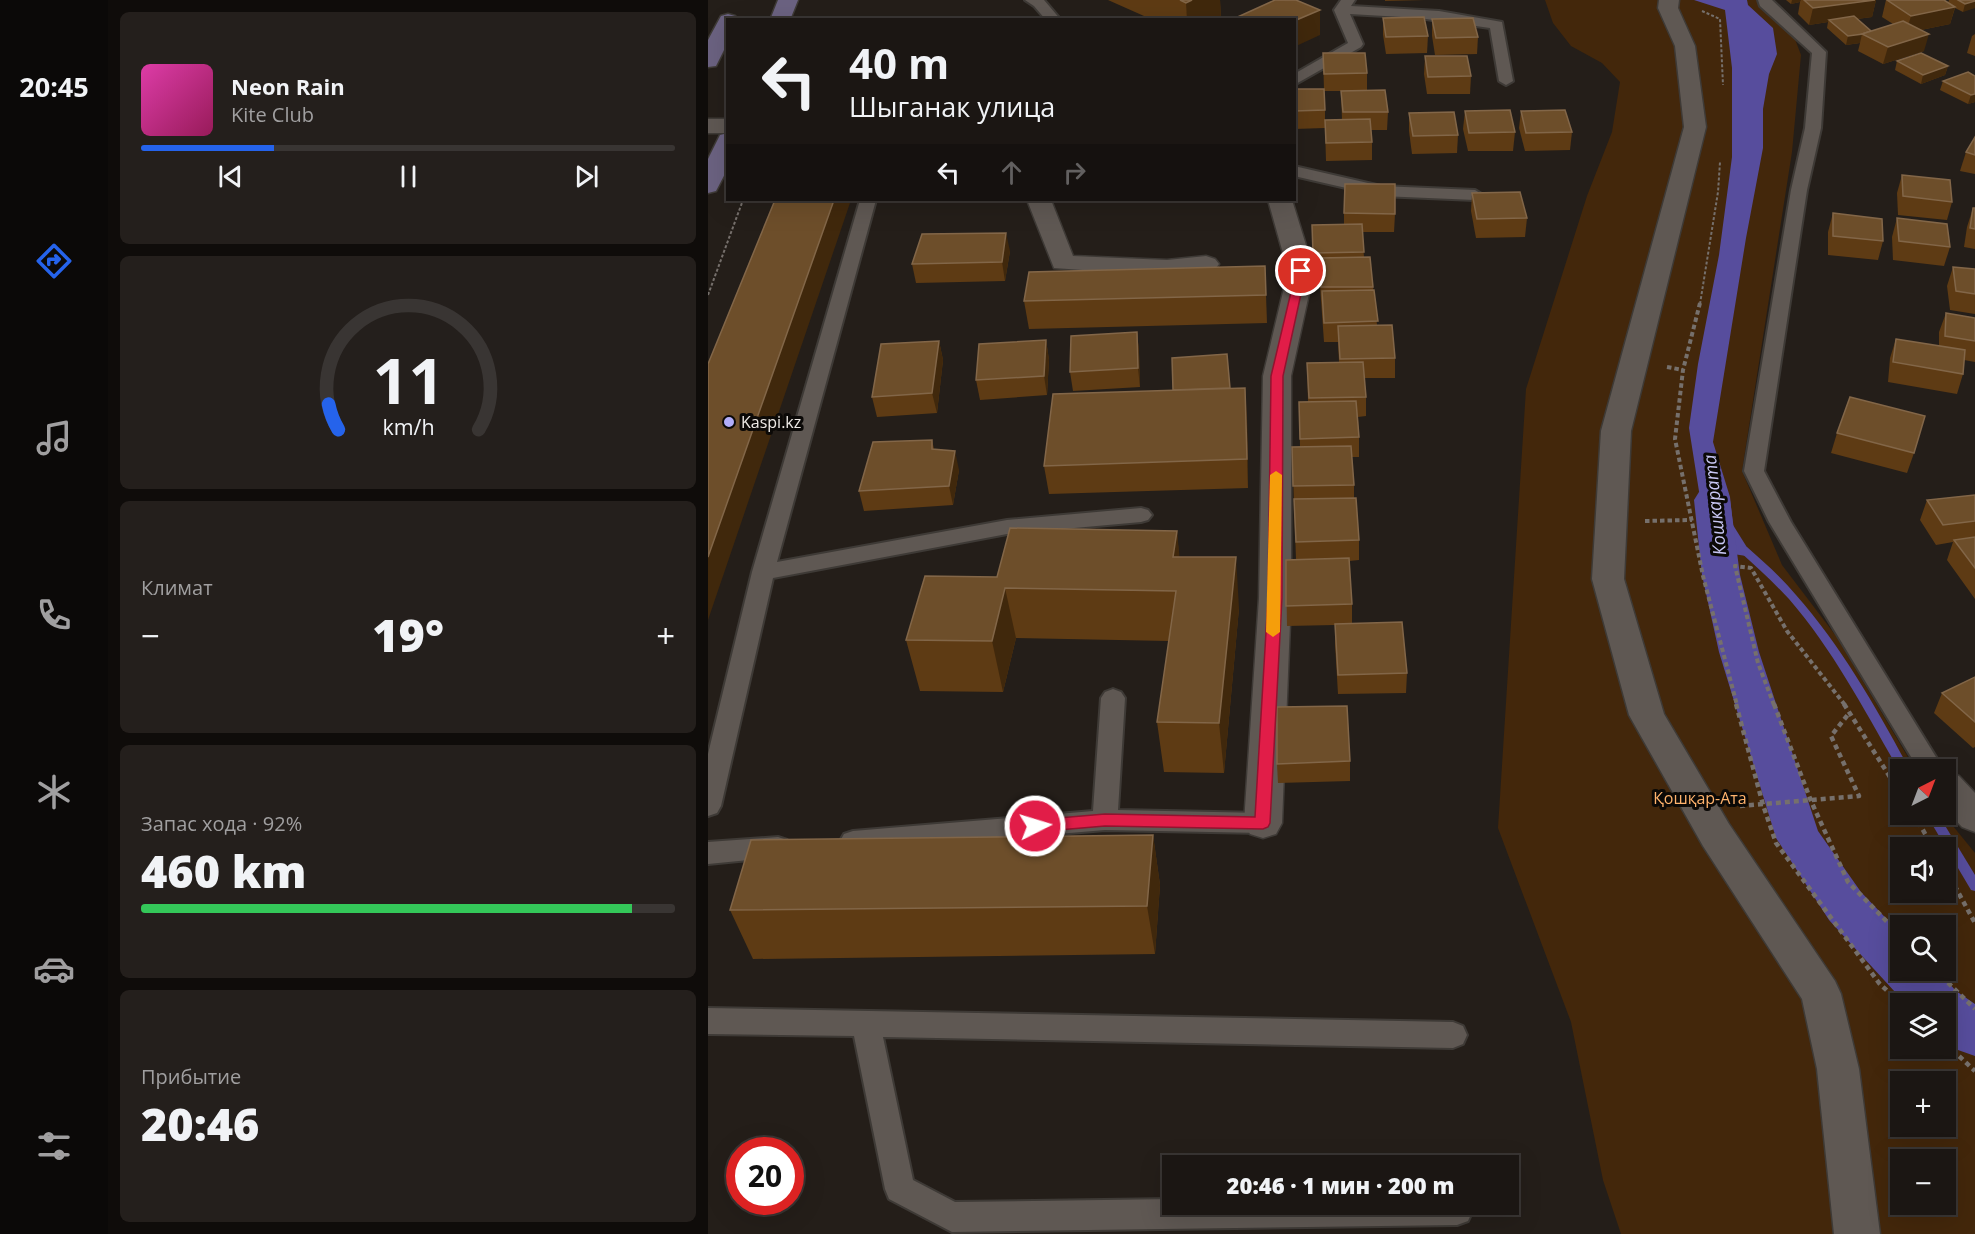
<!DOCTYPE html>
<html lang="ru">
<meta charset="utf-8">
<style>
body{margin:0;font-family:"Open Sans",sans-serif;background:#241f1c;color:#f1f3f6;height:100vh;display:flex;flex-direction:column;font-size:22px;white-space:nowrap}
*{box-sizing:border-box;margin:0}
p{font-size:20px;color:#a09fa0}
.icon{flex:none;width:33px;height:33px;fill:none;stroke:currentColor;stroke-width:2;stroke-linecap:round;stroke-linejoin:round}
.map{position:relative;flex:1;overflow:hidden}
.details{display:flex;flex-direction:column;gap:12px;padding:12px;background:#0f0c0a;width:600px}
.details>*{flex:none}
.banner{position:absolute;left:18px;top:18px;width:570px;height:183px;border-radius:0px;box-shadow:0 6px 24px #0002,0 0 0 2px #393533;background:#1b1613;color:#f1f3f6;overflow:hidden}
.needle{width:39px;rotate:42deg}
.tools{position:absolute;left:1182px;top:759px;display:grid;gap:12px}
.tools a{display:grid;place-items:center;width:66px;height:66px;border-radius:0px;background:#1b1613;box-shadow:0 6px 24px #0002,0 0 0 2px #393533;font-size:30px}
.speed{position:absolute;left:18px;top:1137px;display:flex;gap:12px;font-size:30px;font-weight:700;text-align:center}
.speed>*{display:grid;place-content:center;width:78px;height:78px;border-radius:50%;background:#1b1613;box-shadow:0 6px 24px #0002,0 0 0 2px #393533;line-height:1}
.speed .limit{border:9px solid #d22;background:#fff;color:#111}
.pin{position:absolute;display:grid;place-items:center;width:51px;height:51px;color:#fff;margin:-26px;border:3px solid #fff;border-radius:50%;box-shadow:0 2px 6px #0007}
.me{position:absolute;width:66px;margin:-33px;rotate:85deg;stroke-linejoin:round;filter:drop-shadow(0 0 4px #0008)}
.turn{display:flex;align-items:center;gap:21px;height:126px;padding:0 24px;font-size:27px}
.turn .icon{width:78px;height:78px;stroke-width:2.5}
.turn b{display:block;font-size:42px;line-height:51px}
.lanes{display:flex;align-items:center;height:57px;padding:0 24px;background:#0003;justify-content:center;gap:30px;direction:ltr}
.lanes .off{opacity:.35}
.big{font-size:45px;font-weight:800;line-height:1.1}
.details .widget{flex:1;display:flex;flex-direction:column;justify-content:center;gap:9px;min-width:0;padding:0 21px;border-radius:9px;background:#241f1c}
.details .dial{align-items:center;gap:0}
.dial svg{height:156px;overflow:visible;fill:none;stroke:#393533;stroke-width:7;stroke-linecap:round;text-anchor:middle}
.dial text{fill:#f1f3f6;stroke:none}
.song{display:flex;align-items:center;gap:18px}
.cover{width:72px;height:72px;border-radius:9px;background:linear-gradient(135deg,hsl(320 70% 55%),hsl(330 70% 35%))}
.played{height:6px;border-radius:3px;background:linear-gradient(90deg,#2563eb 25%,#393533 25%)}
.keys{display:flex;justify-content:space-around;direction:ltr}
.heat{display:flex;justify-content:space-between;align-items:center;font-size:33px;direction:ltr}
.charge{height:9px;border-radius:4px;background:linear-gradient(90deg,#34c759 92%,#393533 0)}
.trip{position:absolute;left:454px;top:1155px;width:357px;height:60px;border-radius:0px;background:#1b1613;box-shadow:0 6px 24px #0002,0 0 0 2px #393533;font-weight:800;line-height:60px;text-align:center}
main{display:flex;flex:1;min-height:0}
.dock{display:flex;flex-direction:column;width:108px;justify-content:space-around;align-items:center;background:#0b0908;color:#a09fa0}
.dock .icon{width:42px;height:42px}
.dock .active{color:#2563eb}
.dock b{font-size:27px;color:#f1f3f6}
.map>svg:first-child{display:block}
</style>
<main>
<nav class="dock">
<b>20:45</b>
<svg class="icon active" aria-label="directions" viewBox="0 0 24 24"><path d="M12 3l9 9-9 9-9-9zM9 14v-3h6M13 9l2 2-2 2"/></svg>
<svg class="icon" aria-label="music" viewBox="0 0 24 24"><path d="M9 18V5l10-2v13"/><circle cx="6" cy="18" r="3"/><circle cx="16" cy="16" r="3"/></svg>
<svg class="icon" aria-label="phone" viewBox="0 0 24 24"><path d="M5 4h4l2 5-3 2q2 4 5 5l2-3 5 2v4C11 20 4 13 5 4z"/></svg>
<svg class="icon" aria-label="climate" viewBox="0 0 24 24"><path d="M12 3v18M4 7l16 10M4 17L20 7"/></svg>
<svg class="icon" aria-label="car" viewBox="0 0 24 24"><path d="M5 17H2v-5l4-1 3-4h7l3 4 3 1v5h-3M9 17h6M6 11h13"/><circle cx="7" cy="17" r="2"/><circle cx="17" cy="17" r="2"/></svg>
<svg class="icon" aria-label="filters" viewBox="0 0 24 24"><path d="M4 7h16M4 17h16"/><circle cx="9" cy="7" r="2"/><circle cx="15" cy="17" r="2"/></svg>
</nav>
<section class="details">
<div class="widget">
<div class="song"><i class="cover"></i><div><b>Neon Rain</b><p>Kite Club</p></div></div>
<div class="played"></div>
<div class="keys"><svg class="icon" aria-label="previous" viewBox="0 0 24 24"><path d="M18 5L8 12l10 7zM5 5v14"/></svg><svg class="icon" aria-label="pause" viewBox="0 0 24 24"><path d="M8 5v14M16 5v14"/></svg><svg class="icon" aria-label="next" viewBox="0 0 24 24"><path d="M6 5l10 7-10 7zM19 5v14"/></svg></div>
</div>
<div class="widget dial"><svg viewBox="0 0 100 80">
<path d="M14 69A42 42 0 1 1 86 69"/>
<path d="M14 69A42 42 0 0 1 9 56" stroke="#2563eb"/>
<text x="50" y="56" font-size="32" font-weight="700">11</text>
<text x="50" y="72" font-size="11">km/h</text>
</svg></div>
<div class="widget"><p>Климат</p>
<div class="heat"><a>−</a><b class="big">19°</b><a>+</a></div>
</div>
<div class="widget"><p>Запас хода · 92%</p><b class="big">460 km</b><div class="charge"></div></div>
<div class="widget"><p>Прибытие</p><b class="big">20:46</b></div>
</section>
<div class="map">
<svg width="1267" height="1234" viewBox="0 0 1267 1234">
<rect width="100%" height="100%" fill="#241e19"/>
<path fill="#43270b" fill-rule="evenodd" d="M837,0h220l27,31 9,24 -9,97 -50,319 40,94 54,71 79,133 -15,1v44l44,1 31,38v381h-354l-18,-54 -32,-158 -73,-194 28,-439 61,-193 25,-64 8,-50 -18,-19 -31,-17 -18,-23zM1192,848h46v44h-46zM1192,926h46v44h-46zM1192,1004h46v44h-46zM1192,1082h46v44h-46zM1192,1160h46v44h-46z"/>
<polygon fill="#574d9d" points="986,0 1039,0 1040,5 1065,28 1069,54 1061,74 1055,109 1055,148 1038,238 1005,442 1022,497 1025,525 1045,557 1005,551 993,504 981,428 990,364 1011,255 1024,157 1024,68 1017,10"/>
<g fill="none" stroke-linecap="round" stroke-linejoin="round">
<g fill="#574d9d" fill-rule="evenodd">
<path d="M1035,546l4,1c17,15 34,30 49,48 46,52 81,114 114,175h-10v2c-34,-59 -66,-121 -111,-173 -16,-17 -32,-32 -50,-48l-1,-2 1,-2z"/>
<polygon points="1218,814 1230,814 1267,875 1267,891 1263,890"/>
</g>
<polygon fill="#574d9d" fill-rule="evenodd" points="1004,488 1017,492 1022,500 1032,575 1051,652 1110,831 1153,892 1192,933 1192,970 1229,970 1248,991 1267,1004 1267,1056 1250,1050 1238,1039 1238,1004 1198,1004 1121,920 1068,838 1011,652 994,575 986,500 991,492"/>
<defs>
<g id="service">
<polygon points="317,0 336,0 353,20 338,20 326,6"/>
<polygon points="633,0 647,0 643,6 731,11 794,22 805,81 798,85 791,81 782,28 711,18 642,14 655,44 653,47 586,85 586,74 640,43 626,10"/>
<polygon points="1050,0 1064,0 1118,52 1113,128 1099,190 1056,471 1083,522 1236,770 1211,770 1061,522 1036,471 1083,190 1097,128 1104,53 1052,6"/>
<polygon points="586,166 673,186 767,190 775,195 767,200 673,196 586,176"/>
<polygon points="152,200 168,200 69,562 299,520 433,508 440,510 444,515 440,520 433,522 299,534 65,578 13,806 9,813 0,816 0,754 44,572"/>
<polygon points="405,689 413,692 417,698 410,810 555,813 564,816 568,823 564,830 555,833 397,830 145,851 136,848 132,841 136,834 145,831 385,811 393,698 397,692"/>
<polygon points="70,837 79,840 83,847 79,854 70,857 0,864 0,842"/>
<polygon points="0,1008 745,1022 755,1026 759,1035 755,1044 745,1048 175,1037 205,1180 247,1202 465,1199 465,1204 762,1204 765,1210 760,1221 749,1225 244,1232 181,1199 177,1189 146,1036 0,1034"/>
</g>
<polygon id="pedestrian" points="951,0 971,0 970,8 987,46 998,127 923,431 916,579 956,714 1021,824 1127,981 1133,994 1151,1069 1172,1234 1126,1234 1109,1069 1094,999 995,846 921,715 884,579 893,431 976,127 967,46 950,8"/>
<g id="minor">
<rect x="0" y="119" width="20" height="14"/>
<polygon points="319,200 343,200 365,256 459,260 498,256 507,259 511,264 507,269 459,276 346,268"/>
<polygon points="560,200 584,200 606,271 583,376 583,598 574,823 568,834 555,838 542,834 536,823 551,598 555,376 580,271"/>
<polygon points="1238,772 1251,776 1267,793 1267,832 1254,827 1238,810"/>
</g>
<g id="secondary">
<polygon points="70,0 90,0 82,20 62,20"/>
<polygon points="20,14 27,16 30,20 20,20 20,42 8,66 0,67 0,40 13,16"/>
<polygon points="20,133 20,168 8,191 0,193 0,159 12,135"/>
</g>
</defs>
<use href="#service" stroke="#3e3a36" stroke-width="4"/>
<use href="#pedestrian" stroke="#3e3a36" stroke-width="3"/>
<use href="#minor" stroke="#3e3a36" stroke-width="3"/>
<use href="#secondary" stroke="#3e3a36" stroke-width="3"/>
<g stroke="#76706c" stroke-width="2" stroke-dasharray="3 2" stroke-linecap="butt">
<polyline points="994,11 1012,19 1015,85"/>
<polyline points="0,295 35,200"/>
<polyline points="992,304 1010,192 1012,162"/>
</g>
<g stroke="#76706c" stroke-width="4" stroke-dasharray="4.5 3" stroke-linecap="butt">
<polyline points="992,303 975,370 967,439 995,576 1029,705"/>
<polyline points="959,367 975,370"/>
<polyline points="937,521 984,520"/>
<polyline points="1066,705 1050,663 1027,566 1043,568 1079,631 1137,705"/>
</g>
<g stroke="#76706c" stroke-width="4.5" stroke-dasharray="5 4" stroke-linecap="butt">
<polyline points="1028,704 1055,805 1068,843 1171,983 1193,1004"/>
<polyline points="1066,704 1103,801 1140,882 1192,935"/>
<polyline points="1136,704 1192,793"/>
<polyline points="1032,806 1151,796 1123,736 1142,712"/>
<polyline points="1206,814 1225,848"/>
<polyline points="1238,870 1267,923"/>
<polyline points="1227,970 1267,1009"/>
<polyline points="1238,1044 1267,1071"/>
</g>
<use href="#service" fill="#5f5853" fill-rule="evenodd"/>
<use href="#pedestrian" fill="#5f5853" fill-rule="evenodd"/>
<use href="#minor" fill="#5f5853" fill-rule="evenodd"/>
<use href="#secondary" fill="#6b6281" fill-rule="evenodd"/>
</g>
<g fill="#5e3b14">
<polygon points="400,0 512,0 513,20 445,20"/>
<polygon points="677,0 717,0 677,1"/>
<polygon points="1078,0 1168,0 1164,17 1149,19 1163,31 1185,24 1174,17 1178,0 1240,3 1241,0 1267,0 1255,12 1247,8 1242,24 1213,30 1216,51 1175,64 1150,51 1152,43 1138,45 1119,28 1120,22 1101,25 1090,14 1092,2 1083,4"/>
<polygon points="675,18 720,36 719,53 678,54 675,35"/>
<polygon points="724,19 770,37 769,54 727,55 724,36"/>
<polygon points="1267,34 1267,56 1259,53 1264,36"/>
<polygon points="615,53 659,73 659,90 680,112 679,130 663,130 664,142 664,160 618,161 617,128 586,129 586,89 617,110 617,120 634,120 633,91 616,91"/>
<polygon points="717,56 763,76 762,94 719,94 716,74"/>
<polygon points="1189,61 1240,66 1237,75 1213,84 1187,70"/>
<polygon points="1267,76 1267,102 1260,104 1232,90 1235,81"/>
<polygon points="757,111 807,132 805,151 760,151 755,129"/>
<polygon points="813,111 864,132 862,150 817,151 811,128"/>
<polygon points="701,113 750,135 749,153 704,154 701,131"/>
<polygon points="1267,137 1267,174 1252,171 1258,152"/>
<polygon points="1194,175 1244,202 1239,220 1190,215 1189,193"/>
<polygon points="764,193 819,218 817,237 768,238 763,211"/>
<polygon points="1265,208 1267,208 1267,249 1256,247 1259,227"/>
<polygon points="636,213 687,214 686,232 654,232 656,257 665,287 669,325 687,358 687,378 656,378 658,397 658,416 650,417 651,437 651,457 644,457 646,485 646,498 651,540 651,560 641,561 644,604 644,624 699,673 698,693 630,694 627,644 627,625 579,626 578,560 588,559 584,447 592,447 591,402 600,402 599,363 631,362 630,342 616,342 611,272 605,272 604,225 636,224"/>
<polygon points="1125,213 1175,241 1170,260 1120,255 1120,232"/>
<polygon points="1189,218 1242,247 1236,266 1185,260 1184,237"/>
<polygon points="302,251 297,281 208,283 204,264"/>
<polygon points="557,266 559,323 321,329 316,301"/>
<polygon points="1245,267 1267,269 1267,314 1242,310 1239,286"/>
<polygon points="1238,313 1267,318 1267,362 1256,360 1255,374 1249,394 1180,382 1182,358 1188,339 1231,346 1231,332"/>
<polygon points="429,332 431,352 432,387 365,391 362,372"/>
<polygon points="338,340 341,360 339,395 272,400 268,380"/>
<polygon points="231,341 235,360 229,413 169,417 164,397"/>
<polygon points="522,388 539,417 540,488 341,494 336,466"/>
<polygon points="1129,433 1206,453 1199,473 1123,453"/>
<polygon points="224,440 226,449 251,470 245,505 156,511 151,491"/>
<polygon points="1267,495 1267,599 1239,560 1245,542 1228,545 1212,520 1219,500"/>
<polygon points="469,531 471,557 531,608 516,773 456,772 449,722 461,641 308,638 295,692 212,691 198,640 289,577"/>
<polygon points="1267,677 1267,747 1265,748 1226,713 1234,693"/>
<polygon points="642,761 642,781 570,783 569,764"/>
<polygon points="445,835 452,885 447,954 45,959 22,910"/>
</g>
<g fill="#40280c">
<polygon points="484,0 512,0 513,20 479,20 478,3"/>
<polygon points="1084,0 1093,0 1092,2 1083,4"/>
<polygon points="1168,0 1164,17 1124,22 1121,20 1120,22 1101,25 1105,8"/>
<polygon points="1267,1 1267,8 1255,12 1257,4"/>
<polygon points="1247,7 1242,24 1198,33 1203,16"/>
<polygon points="612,10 612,35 586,47 586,21"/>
<polygon points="1154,34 1152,43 1138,45 1140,36"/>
<polygon points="1221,34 1216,51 1175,64 1180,47"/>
<polygon points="1240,66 1237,75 1213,84 1215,75"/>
<polygon points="1267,94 1267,102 1260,104 1263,95"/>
<polygon points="126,200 143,200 0,620 0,557"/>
<polygon points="298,233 302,251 297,281 294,262"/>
<polygon points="429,332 431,352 432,387 430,368"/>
<polygon points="338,340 341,360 339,395 336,376"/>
<polygon points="231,341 235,360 229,413 224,393"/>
<polygon points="537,388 539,417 540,488 539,459"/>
<polygon points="247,451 251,470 245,505 241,486"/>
<polygon points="469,531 474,582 465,557"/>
<polygon points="528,557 531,608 516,773 511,723"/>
<polygon points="297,588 308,638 295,692 284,641"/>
<polygon points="445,835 452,885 447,954 439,906"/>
</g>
<g fill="#6d4e2a" stroke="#826648" stroke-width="1.5">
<polygon points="472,0 484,0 478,3"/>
<polygon points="567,0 588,0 612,10 586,21 586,20 523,20"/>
<polygon points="1096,0 1167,0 1105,8"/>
<polygon points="1179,0 1236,0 1247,7 1203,16"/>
<polygon points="1250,0 1267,0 1267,1 1257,4"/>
<polygon points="1146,16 1163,31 1154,34 1155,34 1140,36 1121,20"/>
<polygon points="716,17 720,36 678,37 675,18"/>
<polygon points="765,18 770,37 728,38 724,19"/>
<polygon points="1195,21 1221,34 1180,47 1154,34"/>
<polygon points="615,53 657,53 659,73 616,74"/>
<polygon points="1213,53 1240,66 1215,75 1189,61"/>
<polygon points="717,56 759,56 763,76 720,77"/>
<polygon points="1260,72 1267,76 1267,94 1263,95 1235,81"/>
<polygon points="586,89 616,89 617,110 586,111"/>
<polygon points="677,90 680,112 635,112 633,91"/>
<polygon points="802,110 807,132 761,133 757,111"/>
<polygon points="857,110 864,132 818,133 813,111"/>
<polygon points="746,112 750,135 705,136 701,113"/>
<polygon points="662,119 664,142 618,143 617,120"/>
<polygon points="1267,137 1267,155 1258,152"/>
<polygon points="1194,175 1242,180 1244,202 1195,196"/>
<polygon points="637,184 687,184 687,214 636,213"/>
<polygon points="812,192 819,218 769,219 764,193"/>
<polygon points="67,200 126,200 0,557 0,364"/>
<polygon points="1265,208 1267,208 1267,229 1262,228"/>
<polygon points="1125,213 1174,219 1175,241 1125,236"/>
<polygon points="1189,218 1239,224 1242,247 1191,241"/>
<polygon points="654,224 656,252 605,253 604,225"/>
<polygon points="298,233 294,262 204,264 214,234"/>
<polygon points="662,257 665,287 613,287 611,258"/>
<polygon points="557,266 558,295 316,301 321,272"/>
<polygon points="1245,267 1267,269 1267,294 1248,291"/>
<polygon points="666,290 670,321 616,323 614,291"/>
<polygon points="1238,313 1267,318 1267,341 1237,336"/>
<polygon points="684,325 687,358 632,359 630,326"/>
<polygon points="429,332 430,368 362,372 363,336"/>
<polygon points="1188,339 1257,350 1255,374 1185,362"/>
<polygon points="338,340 336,376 268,380 271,344"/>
<polygon points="231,341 224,393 164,397 173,344"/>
<polygon points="519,354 522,388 465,390 464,358"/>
<polygon points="655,362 658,397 601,398 599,363"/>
<polygon points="537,388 539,459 336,466 345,394"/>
<polygon points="1142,397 1217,416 1206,453 1129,433"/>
<polygon points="648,401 651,437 592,439 591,402"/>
<polygon points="224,440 224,449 247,451 241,486 151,491 165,442"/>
<polygon points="643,446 646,485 585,486 584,447"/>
<polygon points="1267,495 1267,521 1235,525 1219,500"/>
<polygon points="648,498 651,540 588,542 586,499"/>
<polygon points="302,528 469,531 465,557 528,557 511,723 449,722 468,591 297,588 284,641 198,640 217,576 289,577"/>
<polygon points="1267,537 1267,568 1246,540"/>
<polygon points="641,558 644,604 578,606 578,560"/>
<polygon points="694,622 699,673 630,675 627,624"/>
<polygon points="1267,677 1267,722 1234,693"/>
<polygon points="639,706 642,761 569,764 569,707"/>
<polygon points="445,835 439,906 22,910 43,840"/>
</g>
<polygon fill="#e11d48" stroke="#92132f" stroke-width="1.5" points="593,268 598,271 575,376 574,598 562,823 560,827 555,829 397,826 327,832 322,830 319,826 322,822 327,820 397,814 547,817 560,598 563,376 588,271"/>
<polygon fill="#f59e0b" points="568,471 574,475 572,632 565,637 558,632 562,475"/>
<circle fill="#b1adfa" stroke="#0b0907" stroke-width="2" cx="21" cy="422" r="6"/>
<g text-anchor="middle" stroke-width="6" stroke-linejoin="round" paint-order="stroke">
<g font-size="16" fill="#eeeae6" stroke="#0b0907" text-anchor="start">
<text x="33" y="428">Kaspi.kz</text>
</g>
<g font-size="16" fill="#ffb36d" stroke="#0b0907">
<text x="992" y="804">Қошқар-Ата</text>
</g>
<g font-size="18" font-style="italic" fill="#c7c6f3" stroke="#0b0907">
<text transform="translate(1007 505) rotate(-96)" y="6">Кошкарата</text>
</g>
</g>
</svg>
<div class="tools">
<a><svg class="needle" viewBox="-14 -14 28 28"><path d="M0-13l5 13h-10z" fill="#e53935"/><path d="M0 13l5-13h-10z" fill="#a09fa0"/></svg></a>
<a><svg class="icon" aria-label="sound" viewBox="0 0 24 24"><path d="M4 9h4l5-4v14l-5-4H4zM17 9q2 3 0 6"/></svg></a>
<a><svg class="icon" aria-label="search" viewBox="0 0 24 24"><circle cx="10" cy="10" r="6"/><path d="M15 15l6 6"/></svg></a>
<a><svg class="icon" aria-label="layers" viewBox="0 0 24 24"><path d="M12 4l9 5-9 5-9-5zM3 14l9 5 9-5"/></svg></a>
<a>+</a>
<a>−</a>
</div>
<div class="speed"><div class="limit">20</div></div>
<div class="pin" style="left:593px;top:271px;background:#d93025"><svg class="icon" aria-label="arrive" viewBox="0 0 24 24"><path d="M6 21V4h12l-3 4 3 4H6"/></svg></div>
<svg class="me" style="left:327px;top:826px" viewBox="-20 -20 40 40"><circle r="17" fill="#e11d48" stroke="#fff" stroke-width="3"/><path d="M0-11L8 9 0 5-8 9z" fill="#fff"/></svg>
<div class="trip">20:46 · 1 мин · 200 m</div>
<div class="banner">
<div class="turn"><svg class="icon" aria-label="left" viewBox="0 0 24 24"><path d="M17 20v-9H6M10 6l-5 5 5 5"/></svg><div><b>40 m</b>Шыганак улица</div></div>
<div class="lanes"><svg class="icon" aria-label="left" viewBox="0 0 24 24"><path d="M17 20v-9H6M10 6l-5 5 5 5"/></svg><svg class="icon off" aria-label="ahead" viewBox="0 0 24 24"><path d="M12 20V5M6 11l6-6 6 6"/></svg><svg class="icon off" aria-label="right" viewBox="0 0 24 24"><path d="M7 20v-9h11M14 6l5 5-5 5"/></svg></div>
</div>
</div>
</main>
